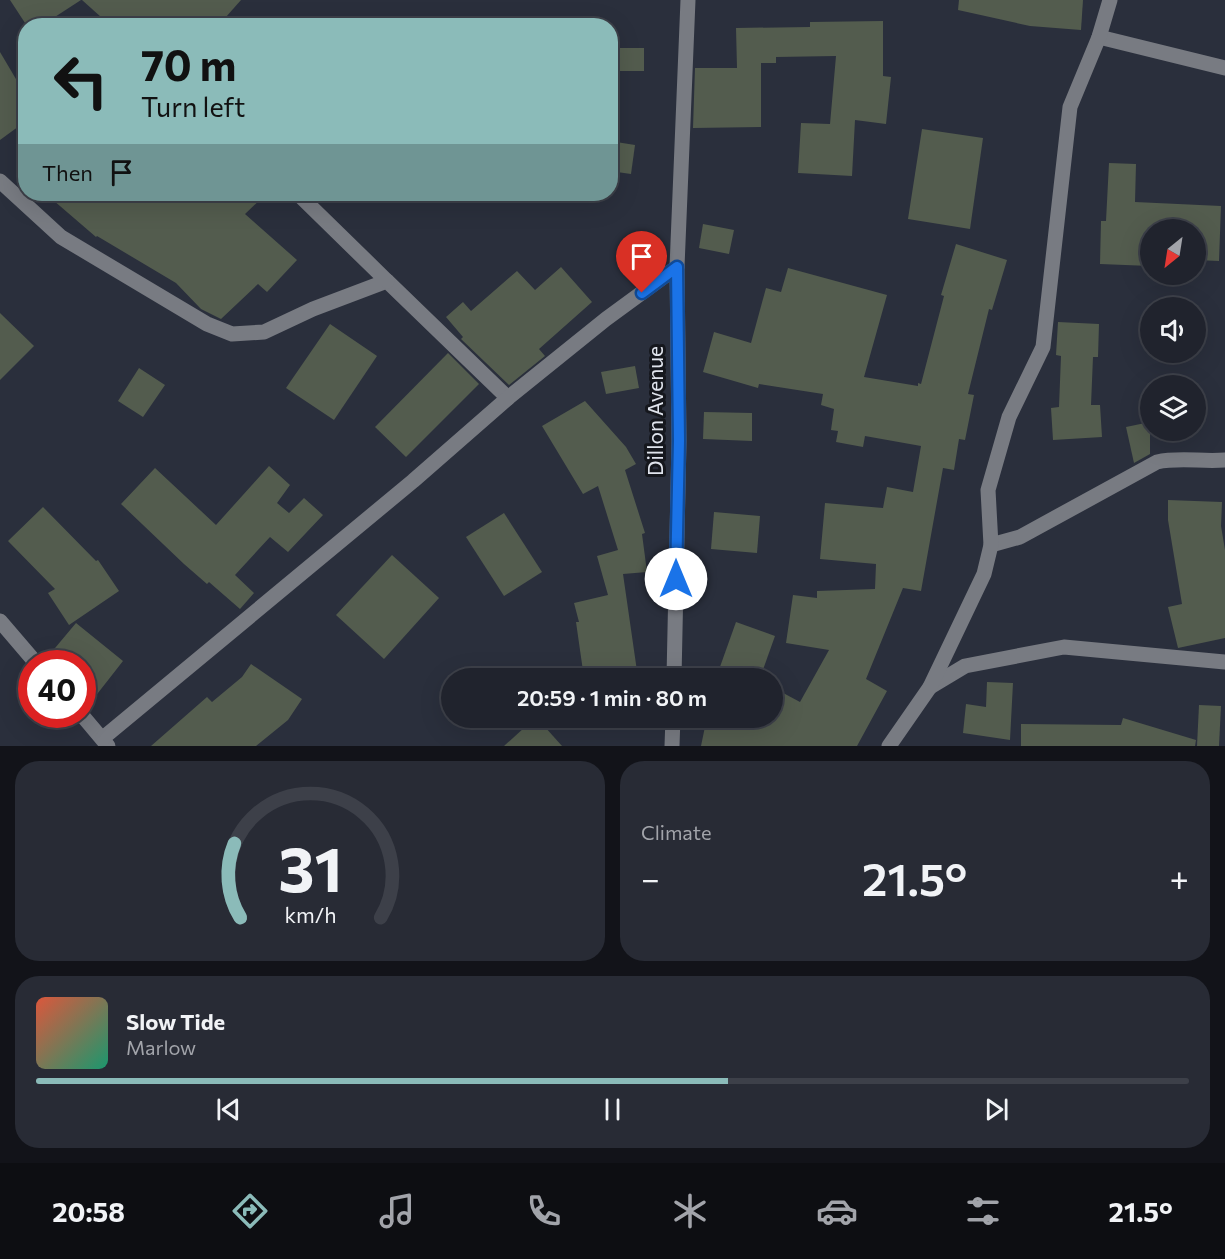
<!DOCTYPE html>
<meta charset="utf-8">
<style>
body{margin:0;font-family:Commissioner,sans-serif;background:#282b35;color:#f1f3f6;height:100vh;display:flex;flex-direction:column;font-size:22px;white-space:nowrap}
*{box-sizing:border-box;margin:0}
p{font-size:20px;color:#a2a4aa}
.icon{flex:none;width:33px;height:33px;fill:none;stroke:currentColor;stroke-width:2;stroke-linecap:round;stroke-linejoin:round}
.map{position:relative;height:746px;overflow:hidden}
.sheet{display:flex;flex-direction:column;gap:15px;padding:15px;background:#121319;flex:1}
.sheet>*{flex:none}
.top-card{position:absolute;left:18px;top:18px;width:600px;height:183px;border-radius:24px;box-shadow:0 6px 24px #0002,0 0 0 2px #3d4049;background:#8bbbb9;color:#111;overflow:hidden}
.needle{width:39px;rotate:210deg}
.tools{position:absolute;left:1140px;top:219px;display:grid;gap:12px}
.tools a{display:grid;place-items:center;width:66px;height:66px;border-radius:50%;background:#20232d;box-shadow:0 6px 24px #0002,0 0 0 2px #3d4049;font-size:30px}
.speed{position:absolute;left:18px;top:650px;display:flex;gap:12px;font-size:30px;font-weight:700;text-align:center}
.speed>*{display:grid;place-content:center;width:78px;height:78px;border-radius:50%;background:#20232d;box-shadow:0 6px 24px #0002,0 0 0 2px #3d4049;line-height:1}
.speed .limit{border:9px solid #d22;background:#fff;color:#111}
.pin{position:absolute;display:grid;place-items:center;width:51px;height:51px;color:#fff;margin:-62px -26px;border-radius:50% 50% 50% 0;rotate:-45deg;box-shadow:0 0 6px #0007}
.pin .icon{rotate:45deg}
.me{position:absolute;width:66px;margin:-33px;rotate:0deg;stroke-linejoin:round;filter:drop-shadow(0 0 4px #0008)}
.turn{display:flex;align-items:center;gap:21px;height:126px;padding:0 24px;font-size:27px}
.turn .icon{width:78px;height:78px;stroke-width:2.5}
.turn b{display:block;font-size:42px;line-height:51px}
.then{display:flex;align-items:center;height:57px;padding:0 24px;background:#0003;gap:12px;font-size:22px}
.big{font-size:45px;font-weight:600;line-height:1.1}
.sheet .tile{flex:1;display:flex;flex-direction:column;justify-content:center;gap:9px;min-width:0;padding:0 21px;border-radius:24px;background:#282b35}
.sheet .dial{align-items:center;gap:0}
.dial svg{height:156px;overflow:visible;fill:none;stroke:#3d4049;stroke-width:7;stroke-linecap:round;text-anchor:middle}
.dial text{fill:#f1f3f6;stroke:none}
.song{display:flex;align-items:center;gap:18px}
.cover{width:72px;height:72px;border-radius:9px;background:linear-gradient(135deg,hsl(10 70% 55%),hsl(160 70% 35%))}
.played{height:6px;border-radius:3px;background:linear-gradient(90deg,#8bbbb9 60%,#3d4049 60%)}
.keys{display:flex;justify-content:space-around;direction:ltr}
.heat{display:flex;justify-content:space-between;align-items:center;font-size:33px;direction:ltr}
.sheet .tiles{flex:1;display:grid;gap:15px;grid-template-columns:1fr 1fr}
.tile:last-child{grid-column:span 2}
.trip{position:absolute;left:441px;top:668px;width:342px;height:60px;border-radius:30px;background:#20232d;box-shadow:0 6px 24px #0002,0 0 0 2px #3d4049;font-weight:600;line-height:60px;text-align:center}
.menu{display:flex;height:96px;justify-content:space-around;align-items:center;background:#0d0e12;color:#a2a4aa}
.menu .icon{width:42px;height:42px}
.menu .on{color:#8bbbb9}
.menu b{font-size:27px;color:#f1f3f6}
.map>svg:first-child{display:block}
</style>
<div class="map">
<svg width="1225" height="746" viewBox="0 0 1225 746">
<rect width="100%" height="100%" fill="#2a2f3c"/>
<g fill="#535c4e">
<polygon points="10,0 81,0 41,26 27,26"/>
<polygon points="82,0 241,0 218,26 111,26"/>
<polygon points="959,0 1083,0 1081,30 1030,26 958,10"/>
<polygon points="883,21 883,76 891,77 886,124 855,120 852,176 798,173 801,123 830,124 836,56 776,57 776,63 761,63 761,127 693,128 695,68 737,68 736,28 810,27 810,22"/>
<polygon points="617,48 644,48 644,71 618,71"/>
<polygon points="0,52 26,96 26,121 0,140"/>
<polygon points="922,129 983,138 970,229 908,219"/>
<polygon points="610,141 635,145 631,174 610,171"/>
<polygon points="1109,163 1136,164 1135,202 1221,206 1219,261 1196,260 1196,230 1150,230 1150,266 1100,264 1101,221 1106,221"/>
<polygon points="46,194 266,194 245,214 297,260 267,292 258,284 221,319 201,309 176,283 97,236 96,237"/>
<polygon points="703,224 734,230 729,254 699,248"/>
<polygon points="956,244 1007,260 992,310 989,309 968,394 974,395 965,440 959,439 954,470 943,468 921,591 903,588 866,679 887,691 857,746 701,746 707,717 772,717 772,687 800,702 829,650 786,643 793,595 817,598 817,591 875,589 876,564 820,559 825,503 883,508 887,487 913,492 921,446 865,436 863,447 836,442 838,431 831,430 834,409 821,405 823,394 759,384 758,388 703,372 714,332 751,343 766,288 781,292 788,268 887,295 864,377 918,386 918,383 921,384 944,296 941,295"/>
<polygon points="561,267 592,302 539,349 545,356 509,385 461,339 463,337 446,317 463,302 471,311 517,271 535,290"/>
<polygon points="0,313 34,346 0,380"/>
<polygon points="1058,322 1099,324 1098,357 1093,357 1091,405 1100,405 1102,437 1053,440 1051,408 1059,407 1061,356 1056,355"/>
<polygon points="330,324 377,356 334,420 286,388"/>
<polygon points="448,353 479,384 406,457 375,427"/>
<polygon points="635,366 639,388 606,394 601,372"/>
<polygon points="139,368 165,385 143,417 118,401"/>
<polygon points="585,401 626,447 636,464 625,470 645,533 642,534 647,572 623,574 638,678 584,678 576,622 579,622 574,603 608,595 597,556 618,550 598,486 583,494 542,426"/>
<polygon points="704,412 752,413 752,441 703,439"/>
<polygon points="1150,422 1150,454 1134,463 1126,427"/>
<polygon points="269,466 290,485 277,503 289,513 304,498 323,515 288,552 270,537 235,575 254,593 240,609 209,582 207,584 184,564 121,504 155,468 216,525"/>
<polygon points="1168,500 1222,502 1221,526 1225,550 1225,638 1178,648 1168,607 1182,604 1168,520"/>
<polygon points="43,507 96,561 98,560 119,591 69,625 48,593 55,589 8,541"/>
<polygon points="714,512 760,516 757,553 711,549"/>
<polygon points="504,513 542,572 504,596 466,537"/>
<polygon points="392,555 439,598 384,659 336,615"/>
<polygon points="736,622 775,636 760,678 716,678"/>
<polygon points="76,623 123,661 87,707 82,705 82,663 46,663 45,660"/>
<polygon points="251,664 302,699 288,720 256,746 151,746 207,697 212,702 242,677"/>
<polygon points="987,682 1013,683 1010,740 963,733 966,704 986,707"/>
<polygon points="1199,705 1221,706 1219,746 1197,746"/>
<polygon points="536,717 562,746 504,746"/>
<polygon points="1123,718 1196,740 1195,746 1021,746 1021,724 1121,725"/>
</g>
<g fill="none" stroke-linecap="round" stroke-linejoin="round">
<g stroke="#787b82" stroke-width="15">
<polyline points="1099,37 1225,68"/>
<polyline points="0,181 61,237 207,324 232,334 264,332 313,309 387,281 508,398"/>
<polyline points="298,194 387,281"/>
<path d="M991,545l29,-8 137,-75c22,-5 45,0 68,-2"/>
<polyline points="0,621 36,663"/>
<polyline points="674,678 679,441 677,267 688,0"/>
<polyline points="930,687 965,666 1064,647 1225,662"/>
<polyline points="81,714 108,746"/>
<polyline points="103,738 413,481 508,398 606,319 677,267"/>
<polyline points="672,746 673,717"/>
<polyline points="889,746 930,687 984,574 991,545 988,490 1009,417 1043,347 1070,107 1099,37 1110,0"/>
</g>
</g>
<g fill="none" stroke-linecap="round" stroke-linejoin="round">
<defs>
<polyline id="route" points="642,293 677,267 679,441 676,579"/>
</defs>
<use href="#route" stroke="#114b97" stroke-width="15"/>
<use href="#route" stroke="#1a73e8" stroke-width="10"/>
</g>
<g text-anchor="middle" stroke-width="6" stroke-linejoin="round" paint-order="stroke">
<g font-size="21" fill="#e0e4ed" stroke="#15171d">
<text transform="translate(656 411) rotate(-90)" y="7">Dillon Avenue</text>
</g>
</g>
</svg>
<div class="tools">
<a><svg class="needle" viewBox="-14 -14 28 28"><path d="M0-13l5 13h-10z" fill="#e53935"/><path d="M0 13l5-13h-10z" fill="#a2a4aa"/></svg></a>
<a><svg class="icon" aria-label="sound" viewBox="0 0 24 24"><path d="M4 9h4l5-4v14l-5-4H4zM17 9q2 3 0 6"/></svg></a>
<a><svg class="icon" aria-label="layers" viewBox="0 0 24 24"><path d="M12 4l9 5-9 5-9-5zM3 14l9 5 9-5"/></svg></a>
</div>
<div class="speed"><div class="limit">40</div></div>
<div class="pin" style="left:642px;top:293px;background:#d93025"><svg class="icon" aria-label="arrive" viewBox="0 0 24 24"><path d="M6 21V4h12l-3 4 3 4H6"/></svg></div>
<svg class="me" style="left:676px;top:579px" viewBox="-20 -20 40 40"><circle r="19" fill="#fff"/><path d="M0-13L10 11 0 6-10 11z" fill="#1a73e8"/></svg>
<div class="trip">20:59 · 1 min · 80 m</div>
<div class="top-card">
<div class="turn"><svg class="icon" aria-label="left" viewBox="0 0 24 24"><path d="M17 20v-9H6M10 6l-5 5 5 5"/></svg><div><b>70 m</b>Turn left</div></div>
<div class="then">Then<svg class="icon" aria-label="arrive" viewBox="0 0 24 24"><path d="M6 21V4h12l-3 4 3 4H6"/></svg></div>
</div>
</div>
<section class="sheet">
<div class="tiles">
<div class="tile dial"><svg viewBox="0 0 100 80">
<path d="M14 69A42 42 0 1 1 86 69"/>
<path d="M14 69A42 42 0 0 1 11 31" stroke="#8bbbb9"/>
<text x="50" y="56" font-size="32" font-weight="700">31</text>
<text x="50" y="72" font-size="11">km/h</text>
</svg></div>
<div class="tile"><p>Climate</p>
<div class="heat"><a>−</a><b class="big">21.5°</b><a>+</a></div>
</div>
<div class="tile">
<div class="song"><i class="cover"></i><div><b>Slow Tide</b><p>Marlow</p></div></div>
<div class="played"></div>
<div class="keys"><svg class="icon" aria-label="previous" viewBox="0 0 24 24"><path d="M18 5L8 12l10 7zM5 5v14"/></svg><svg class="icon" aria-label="pause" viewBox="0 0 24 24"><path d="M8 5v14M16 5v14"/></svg><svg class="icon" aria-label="next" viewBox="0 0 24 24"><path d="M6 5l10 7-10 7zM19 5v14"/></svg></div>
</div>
</div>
</section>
<nav class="menu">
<b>20:58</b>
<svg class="icon on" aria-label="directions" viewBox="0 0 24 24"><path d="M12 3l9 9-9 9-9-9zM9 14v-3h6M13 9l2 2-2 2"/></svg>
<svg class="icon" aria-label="music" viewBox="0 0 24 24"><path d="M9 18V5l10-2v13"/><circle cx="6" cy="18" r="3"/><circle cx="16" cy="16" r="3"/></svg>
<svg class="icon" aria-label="phone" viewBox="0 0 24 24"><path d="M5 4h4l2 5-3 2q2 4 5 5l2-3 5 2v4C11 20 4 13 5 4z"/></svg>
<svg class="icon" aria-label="climate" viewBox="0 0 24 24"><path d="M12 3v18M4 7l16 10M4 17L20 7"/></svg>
<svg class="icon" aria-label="car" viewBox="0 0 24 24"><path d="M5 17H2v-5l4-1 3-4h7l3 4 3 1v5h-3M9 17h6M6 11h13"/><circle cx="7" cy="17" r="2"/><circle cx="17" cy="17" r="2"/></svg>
<svg class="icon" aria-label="filters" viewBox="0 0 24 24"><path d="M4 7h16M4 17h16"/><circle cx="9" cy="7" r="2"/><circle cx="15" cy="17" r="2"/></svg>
<b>21.5°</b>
</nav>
